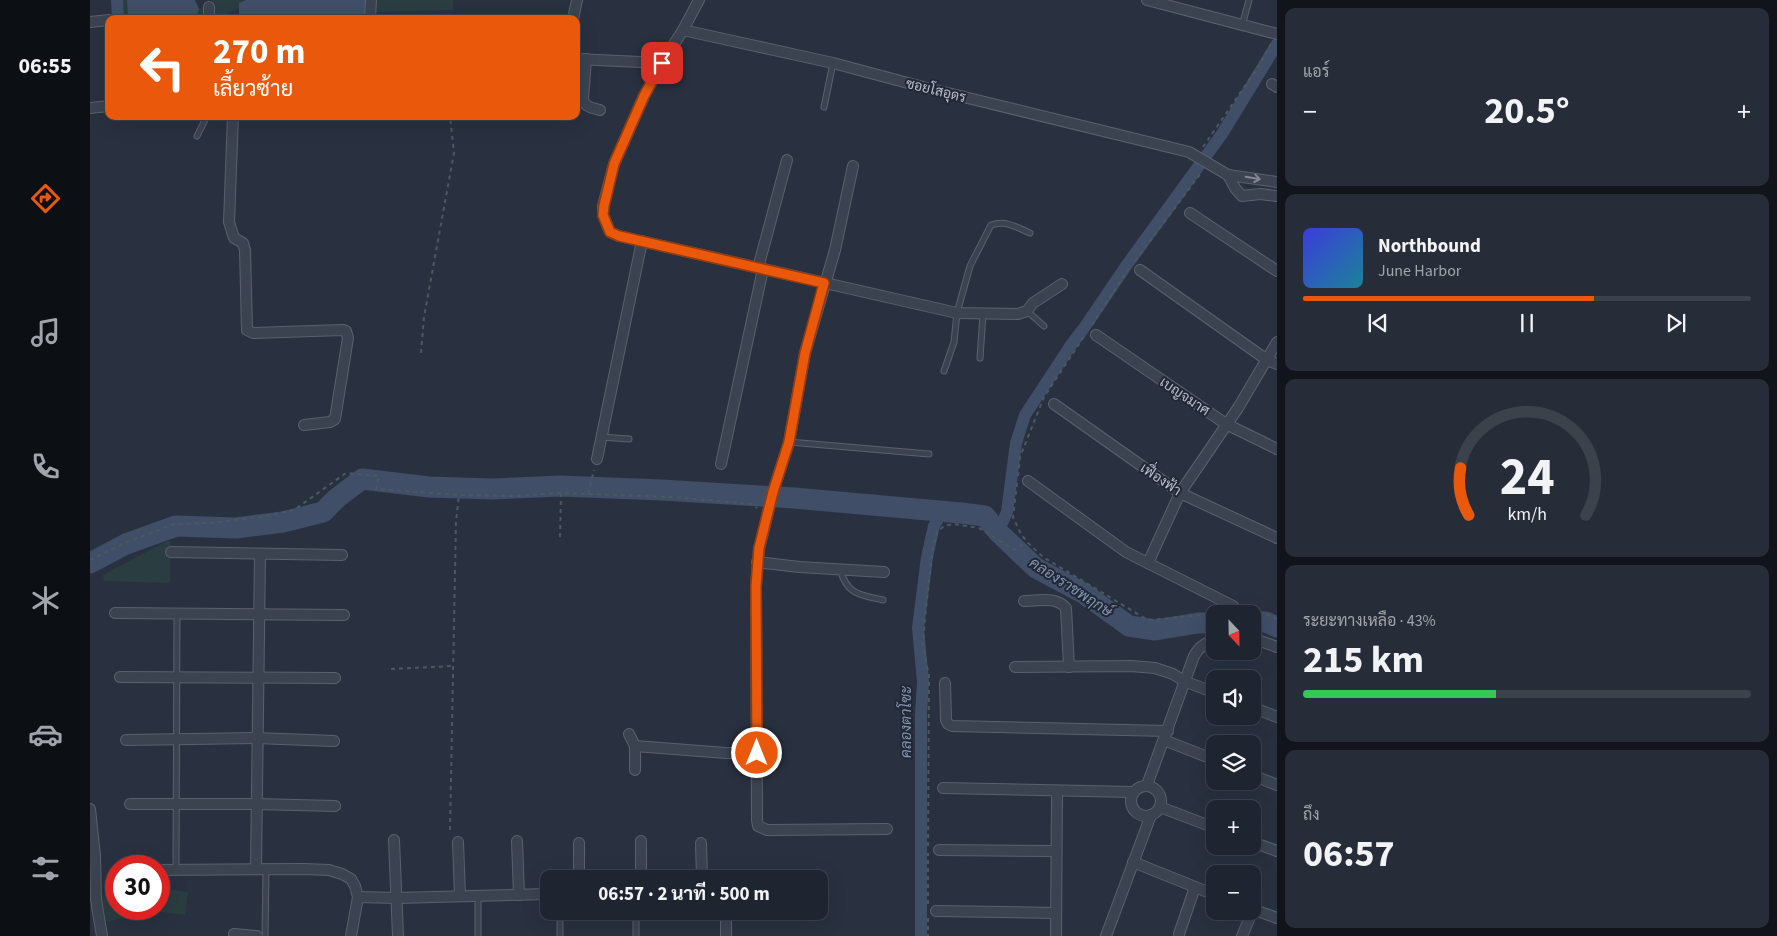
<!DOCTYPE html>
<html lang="th">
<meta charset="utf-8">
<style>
body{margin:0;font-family:"Source Sans 3",Sarabun,sans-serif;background:#272d38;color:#f1f3f6;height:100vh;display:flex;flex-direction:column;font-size:19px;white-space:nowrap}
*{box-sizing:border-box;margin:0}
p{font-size:16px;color:#a1a5ab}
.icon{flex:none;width:28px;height:28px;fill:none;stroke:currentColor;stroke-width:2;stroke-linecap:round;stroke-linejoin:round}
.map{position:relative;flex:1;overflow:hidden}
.details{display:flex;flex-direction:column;gap:8px;padding:8px;background:#11141a;width:500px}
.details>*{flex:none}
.top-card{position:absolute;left:15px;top:15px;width:475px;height:105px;border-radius:10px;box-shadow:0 5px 20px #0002,0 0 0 1px #3c424c;background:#ea580c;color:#fff;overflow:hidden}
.needle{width:32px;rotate:158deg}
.controls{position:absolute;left:1116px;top:605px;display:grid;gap:10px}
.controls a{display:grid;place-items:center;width:55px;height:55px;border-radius:10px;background:#1f2530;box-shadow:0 5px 20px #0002,0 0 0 1px #3c424c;font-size:25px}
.speed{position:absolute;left:15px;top:855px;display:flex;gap:10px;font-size:25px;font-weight:700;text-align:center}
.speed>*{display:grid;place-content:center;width:65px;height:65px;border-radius:50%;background:#1f2530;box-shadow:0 5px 20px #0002,0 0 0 1px #3c424c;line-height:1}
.speed .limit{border:8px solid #d22;background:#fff;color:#111}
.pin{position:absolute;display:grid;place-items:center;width:42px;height:42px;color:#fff;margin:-21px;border-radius:10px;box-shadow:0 2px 8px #0006}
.me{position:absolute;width:55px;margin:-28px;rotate:0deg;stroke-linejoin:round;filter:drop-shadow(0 0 4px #0008)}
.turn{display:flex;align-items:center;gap:18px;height:105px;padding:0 25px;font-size:22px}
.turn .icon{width:65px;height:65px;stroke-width:2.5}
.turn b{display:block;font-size:35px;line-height:42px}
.big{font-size:38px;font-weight:700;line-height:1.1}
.details .widget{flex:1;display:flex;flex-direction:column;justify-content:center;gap:8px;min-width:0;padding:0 18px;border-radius:10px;background:#272d38}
.details .dial{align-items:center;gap:0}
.dial svg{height:130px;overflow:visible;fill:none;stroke:#3c424c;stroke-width:7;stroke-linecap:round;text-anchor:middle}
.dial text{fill:#f1f3f6;stroke:none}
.song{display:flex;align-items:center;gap:15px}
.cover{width:60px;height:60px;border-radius:8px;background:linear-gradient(135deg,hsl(240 70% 55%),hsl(190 70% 35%))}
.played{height:5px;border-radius:2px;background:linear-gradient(90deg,#ea580c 65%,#3c424c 65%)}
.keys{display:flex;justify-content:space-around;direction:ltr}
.heat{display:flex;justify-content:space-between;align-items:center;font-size:28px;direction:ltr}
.charge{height:8px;border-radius:4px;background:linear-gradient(90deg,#34c759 43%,#3c424c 0)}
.trip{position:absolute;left:450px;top:870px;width:288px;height:50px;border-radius:10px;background:#1f2530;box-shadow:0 5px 20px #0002,0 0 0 1px #3c424c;font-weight:700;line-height:50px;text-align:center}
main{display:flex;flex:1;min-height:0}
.tab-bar{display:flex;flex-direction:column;width:90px;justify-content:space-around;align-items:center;background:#0c0f13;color:#a1a5ab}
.tab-bar .icon{width:35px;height:35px}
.tab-bar .on{color:#ea580c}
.tab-bar b{font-size:22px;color:#f1f3f6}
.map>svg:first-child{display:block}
</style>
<main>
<nav class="tab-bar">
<b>06:55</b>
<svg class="icon on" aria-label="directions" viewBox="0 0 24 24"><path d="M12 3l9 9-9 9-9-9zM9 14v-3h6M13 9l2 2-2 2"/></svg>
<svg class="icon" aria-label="music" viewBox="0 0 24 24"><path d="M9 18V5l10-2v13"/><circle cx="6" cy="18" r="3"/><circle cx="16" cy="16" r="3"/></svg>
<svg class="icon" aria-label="phone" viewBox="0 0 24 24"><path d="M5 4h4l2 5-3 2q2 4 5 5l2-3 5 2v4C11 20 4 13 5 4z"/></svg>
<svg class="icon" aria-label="climate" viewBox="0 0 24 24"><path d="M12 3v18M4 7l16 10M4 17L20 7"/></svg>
<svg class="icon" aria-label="car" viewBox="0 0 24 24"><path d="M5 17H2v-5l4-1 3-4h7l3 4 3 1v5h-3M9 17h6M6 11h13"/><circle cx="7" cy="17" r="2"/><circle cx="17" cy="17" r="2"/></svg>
<svg class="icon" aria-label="filters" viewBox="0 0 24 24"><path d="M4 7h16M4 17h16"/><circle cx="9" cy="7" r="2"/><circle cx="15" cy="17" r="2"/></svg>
</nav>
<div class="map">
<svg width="1187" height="936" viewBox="0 0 1187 936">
<rect width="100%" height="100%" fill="#293140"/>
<g fill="#2a3d41">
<polygon points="24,0 37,0 38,19 25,19"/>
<polygon points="123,0 156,0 149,3 149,8 126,19 106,19 109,9 123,6"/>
<polygon points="284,0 363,0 363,10 284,12"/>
<polygon points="77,541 80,541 80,583 14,581 13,575"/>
<polygon points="69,888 98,892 95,915 62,911 17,922 10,896 26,891 26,909 69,909"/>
</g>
<g fill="#404e68">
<polygon points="37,0 105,0 109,9 106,19 38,19"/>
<polygon points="156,0 276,0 277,19 149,19 149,3"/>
</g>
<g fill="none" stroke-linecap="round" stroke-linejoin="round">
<g stroke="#404e68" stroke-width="12">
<polyline points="27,0 28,19"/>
<polyline points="908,532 917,512 926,443 935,415 981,345 994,328 1036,266 1132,134 1187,44"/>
<polyline points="831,936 831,714 833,682 828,628 837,557 844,526 852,512"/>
</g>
<g stroke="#404e68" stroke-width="21">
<polyline points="0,563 36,544 86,526 146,528 193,522 233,512 247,498 272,479 339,487 403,489 470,486 572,490 704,498 871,513 895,516 908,532 946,568 993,593 1039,626 1065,630 1108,623 1125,623"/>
<polyline points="1162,622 1176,622 1187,627"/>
</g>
<defs>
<g id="lane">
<polyline points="1152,26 1159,0"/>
<polyline points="734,107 743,63"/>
<polyline points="107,136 115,120 118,116"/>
<polyline points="937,311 954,326"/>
<polyline points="890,358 893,314"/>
<path d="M854,371l10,-29 3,-29 13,-47 21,-41c15,-5 25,2 39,8"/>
<polyline points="511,437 539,439"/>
<polyline points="699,442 839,454"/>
<path d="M750,569c7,26 20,26 43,31"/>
<polyline points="86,870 87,614"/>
<polyline points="388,896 388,936"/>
<polyline points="470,911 470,936"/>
<polyline points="546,911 546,936"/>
<polyline points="175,936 176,869"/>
</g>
<g id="street">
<polyline points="1057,0 1187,34"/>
<polyline points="119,7 119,19"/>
<polyline points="280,19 281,0"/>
<polyline points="483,19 487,0"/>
<polyline points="0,22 19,20"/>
<polyline points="593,30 743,63 833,87 1099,152 1138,175 1187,182"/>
<polyline points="486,59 572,63 593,30 609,0"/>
<path d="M496,59l-3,40c2,8 9,9 17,11"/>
<polyline points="572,63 554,96 524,164 513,206 513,215 520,232 529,236 867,313 928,314 937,311 943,303 972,284"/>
<polyline points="1182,84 1187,87"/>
<polyline points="0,108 19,106"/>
<polyline points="143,116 139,222 144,238 153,243 155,250 157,330 163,333 253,330 256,331 258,338 245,419 240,422 214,425"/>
<polyline points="763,166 745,250 715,353 699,442 683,492 669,549 666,586 667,820 668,826 677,830 797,829"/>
<polyline points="1138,175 1145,188 1152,196 1170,194 1187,196"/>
<polyline points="1100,213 1187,271"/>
<polyline points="668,268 697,160"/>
<polyline points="1050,270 1177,360 1187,364"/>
<polyline points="1006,335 1136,424 1187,449"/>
<polyline points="964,404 1090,493 1187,538"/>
<polyline points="507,459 552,241"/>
<polyline points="631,464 673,269"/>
<polyline points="938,481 1036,552 1143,606"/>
<polyline points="81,552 252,555"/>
<polyline points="667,562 709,567 794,572"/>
<polyline points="1058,563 1090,493 1148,408 1187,342"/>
<path d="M934,601c14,0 32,-5 42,7l3,59"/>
<polyline points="25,613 254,615"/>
<polyline points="1162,638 1187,647"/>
<polyline points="925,667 1041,666 1065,668 1083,674 1094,681 1125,693"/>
<polyline points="30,677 245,678"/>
<polyline points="855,683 856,720 858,724 862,726 1078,731"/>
<polyline points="1162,707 1187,717"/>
<polyline points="539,734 545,746 545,770"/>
<polyline points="36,740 166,738 244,741"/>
<polyline points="1074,740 1125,760"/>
<polyline points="545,746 636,753 667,753"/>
<polyline points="1162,775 1187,785"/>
<path d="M1057,785l47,-129c5,-9 11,-14 21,-15"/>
<circle cx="1056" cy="801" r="15"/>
<polyline points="853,788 1043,792"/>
<polyline points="40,804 166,804 245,806"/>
<polyline points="1070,807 1125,828"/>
<polyline points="0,809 5,856 6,900 12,936"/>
<polyline points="304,840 308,936"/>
<polyline points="427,841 429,895"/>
<polyline points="551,841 551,879"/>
<polyline points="368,842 370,896"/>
<polyline points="1162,842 1187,851"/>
<polyline points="489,843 489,879"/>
<polyline points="611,843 612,879"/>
<polyline points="849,850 966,851"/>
<polyline points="1043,862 1125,895"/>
<polyline points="166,869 170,554"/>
<polyline points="69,870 214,869 239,870 252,874 261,879 265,886 268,897 261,936"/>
<polyline points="268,897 307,898 459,894"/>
<polyline points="1162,909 1187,918"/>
<polyline points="846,911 966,913"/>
<polyline points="144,934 167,936"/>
<polyline points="1089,934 1105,887"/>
<polyline points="636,936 636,911"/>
<polyline points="966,936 967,791"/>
<polyline points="1016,936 1061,815"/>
<polyline points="1152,936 1163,910"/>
</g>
</defs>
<use href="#lane" stroke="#5a616d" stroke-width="7"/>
<use href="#street" stroke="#5a616d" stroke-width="12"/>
<g stroke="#495a5e" stroke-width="2" stroke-dasharray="4 4" stroke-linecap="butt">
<polyline points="1113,147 1170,64 1181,44"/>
<polyline points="1045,261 1111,173"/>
<polyline points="1002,325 1039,268"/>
<polyline points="331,353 334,317 364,153 360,116"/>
<polyline points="928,476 930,457 954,397 995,335"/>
<polyline points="927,483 923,517 930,532 936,541 953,557 1056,619 1062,620 1131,613"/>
<polyline points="498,494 504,470"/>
<polyline points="470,537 471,494"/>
<polyline points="0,560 35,543 84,524 121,523 175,516 204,510 256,473 289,476 286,489 369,495 426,496 471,493 583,497 661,504 667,508"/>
<polyline points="1153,610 1163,609 1187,619"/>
<polyline points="301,669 362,666"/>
<polyline points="360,830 366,521 369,495"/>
<polyline points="838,846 839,676 833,647 835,617 843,547 847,532 854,526 864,524 889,528 925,550 935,542"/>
<polyline points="838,904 838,853"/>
<polyline points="838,918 838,936"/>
</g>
<use href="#lane" stroke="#3c4350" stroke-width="5"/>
<use href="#street" stroke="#3c4350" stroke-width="10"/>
</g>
<defs><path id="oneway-shaft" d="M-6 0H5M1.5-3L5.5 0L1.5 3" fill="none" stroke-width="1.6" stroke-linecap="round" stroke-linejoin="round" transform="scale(1.25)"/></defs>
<use stroke="#818793" href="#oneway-shaft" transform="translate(1163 178) rotate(9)"/>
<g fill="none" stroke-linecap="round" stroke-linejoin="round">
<defs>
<polyline id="route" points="572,63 554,96 524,164 514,206 513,215 520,232 529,236 734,283 715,353 699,442 683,492 669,548 666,586 667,753"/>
</defs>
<use href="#route" stroke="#983908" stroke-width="12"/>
<use href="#route" stroke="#ea580c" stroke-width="9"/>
</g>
<g text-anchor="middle" stroke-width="4" stroke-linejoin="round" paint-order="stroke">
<g font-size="14" fill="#b9bfca" stroke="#212835">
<text transform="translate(846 90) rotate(14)" y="5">ซอยโสอุดร</text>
<text transform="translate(1095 396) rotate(34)" y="5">เบญจมาศ</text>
<text transform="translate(1071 479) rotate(34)" y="5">เฟื่องฟ้า</text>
</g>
<g font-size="15" font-style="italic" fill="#8393af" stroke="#212835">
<text transform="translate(981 587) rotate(33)" y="5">คลองราชพฤกษ์</text>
<text transform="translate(816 722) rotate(-90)" y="5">คลองตาโซะ</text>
</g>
</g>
</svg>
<div class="controls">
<a><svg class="needle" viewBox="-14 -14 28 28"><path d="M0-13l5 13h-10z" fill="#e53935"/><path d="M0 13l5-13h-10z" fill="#a1a5ab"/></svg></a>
<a><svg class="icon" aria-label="sound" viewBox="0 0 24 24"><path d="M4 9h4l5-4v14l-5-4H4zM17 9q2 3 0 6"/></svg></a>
<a><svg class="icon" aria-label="layers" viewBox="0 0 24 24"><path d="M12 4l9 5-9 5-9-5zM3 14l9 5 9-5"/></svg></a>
<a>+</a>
<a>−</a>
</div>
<div class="speed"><div class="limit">30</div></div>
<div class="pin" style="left:572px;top:63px;background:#d93025"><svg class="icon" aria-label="arrive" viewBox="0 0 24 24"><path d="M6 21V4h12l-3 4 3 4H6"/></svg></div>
<svg class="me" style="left:667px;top:753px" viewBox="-20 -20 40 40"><circle r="17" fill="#ea580c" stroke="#fff" stroke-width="3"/><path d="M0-11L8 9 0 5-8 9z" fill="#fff"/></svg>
<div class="trip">06:57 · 2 นาที · 500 m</div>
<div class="top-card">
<div class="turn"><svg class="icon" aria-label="left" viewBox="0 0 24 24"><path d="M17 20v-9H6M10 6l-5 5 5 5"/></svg><div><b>270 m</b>เลี้ยวซ้าย</div></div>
</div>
</div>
<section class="details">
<div class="widget"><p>แอร์</p>
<div class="heat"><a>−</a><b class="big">20.5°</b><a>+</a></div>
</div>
<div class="widget">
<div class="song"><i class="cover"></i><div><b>Northbound</b><p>June Harbor</p></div></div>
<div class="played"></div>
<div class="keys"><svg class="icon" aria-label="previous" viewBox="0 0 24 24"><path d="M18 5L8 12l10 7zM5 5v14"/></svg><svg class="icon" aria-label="pause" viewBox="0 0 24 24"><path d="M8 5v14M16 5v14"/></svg><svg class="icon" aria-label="next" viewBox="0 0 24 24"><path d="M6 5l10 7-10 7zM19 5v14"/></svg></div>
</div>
<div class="widget dial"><svg viewBox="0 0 100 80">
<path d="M14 69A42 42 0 1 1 86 69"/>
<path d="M14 69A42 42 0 0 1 9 40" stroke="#ea580c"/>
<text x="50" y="56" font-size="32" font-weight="700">24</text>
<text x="50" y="72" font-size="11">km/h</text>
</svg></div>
<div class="widget"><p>ระยะทางเหลือ · 43%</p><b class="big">215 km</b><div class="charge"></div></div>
<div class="widget"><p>ถึง</p><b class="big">06:57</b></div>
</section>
</main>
